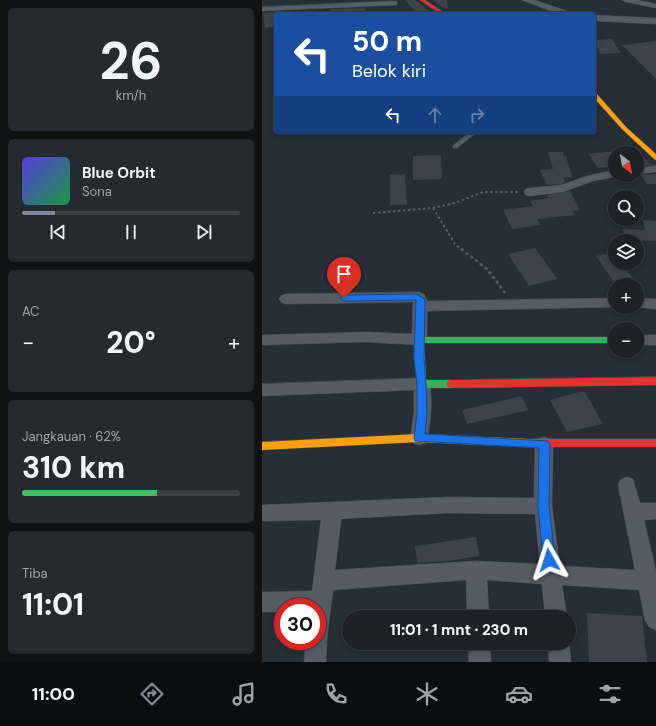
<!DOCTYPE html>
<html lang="id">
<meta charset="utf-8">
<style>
body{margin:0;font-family:"DM Sans",sans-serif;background:#252a30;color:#f1f3f6;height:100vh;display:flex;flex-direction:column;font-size:15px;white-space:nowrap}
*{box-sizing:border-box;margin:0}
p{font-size:13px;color:#a0a4a8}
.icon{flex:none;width:22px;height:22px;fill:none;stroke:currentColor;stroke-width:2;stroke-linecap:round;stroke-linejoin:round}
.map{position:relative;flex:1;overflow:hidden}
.panel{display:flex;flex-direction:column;gap:8px;padding:8px;background:#0f1316;width:262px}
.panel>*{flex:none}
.hud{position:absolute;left:12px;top:12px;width:322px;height:122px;border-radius:4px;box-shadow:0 2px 6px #0003,0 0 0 1px #3a3f45;background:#1a4fa0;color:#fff;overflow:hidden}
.needle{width:26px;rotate:149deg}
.controls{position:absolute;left:346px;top:146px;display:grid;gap:8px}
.controls a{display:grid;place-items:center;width:36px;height:36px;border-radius:50%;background:#1c2228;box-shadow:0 2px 6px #0003,0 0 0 1px #3a3f45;font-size:20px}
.speed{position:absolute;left:12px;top:598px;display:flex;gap:8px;font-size:20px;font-weight:700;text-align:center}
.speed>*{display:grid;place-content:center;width:52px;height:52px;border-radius:50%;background:#1c2228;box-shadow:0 2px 6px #0003,0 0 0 1px #3a3f45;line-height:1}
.speed .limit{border:6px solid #d22;background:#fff;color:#111}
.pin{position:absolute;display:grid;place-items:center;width:34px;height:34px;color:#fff;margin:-41px -17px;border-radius:50% 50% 50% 0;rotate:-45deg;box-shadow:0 0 4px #0007}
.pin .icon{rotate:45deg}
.me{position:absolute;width:44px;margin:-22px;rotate:354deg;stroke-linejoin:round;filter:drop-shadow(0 0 3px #0008)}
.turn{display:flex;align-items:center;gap:14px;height:84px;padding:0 12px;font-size:18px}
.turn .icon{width:52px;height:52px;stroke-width:2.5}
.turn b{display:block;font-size:28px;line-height:34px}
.lanes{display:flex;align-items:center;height:38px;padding:0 12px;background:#0003;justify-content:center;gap:20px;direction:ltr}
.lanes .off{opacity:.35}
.big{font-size:30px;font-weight:800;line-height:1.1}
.panel .widget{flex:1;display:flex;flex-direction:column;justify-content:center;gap:6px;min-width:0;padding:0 14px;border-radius:6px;background:#252a30}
.panel .dial{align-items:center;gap:0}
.dial b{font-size:52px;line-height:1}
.song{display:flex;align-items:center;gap:12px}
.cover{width:48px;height:48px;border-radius:6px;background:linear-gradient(135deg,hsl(250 70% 55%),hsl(140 70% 35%))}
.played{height:4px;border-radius:2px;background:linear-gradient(90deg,#7f8995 15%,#3a3f45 15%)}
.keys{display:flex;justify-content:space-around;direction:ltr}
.heat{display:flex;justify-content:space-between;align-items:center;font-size:22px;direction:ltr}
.charge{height:6px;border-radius:3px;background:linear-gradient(90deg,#34c759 62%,#3a3f45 0)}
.trip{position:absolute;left:80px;top:610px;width:234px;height:40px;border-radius:20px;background:#1c2228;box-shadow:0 2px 6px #0003,0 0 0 1px #3a3f45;font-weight:800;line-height:40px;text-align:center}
.dock{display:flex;height:64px;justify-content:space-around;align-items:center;background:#0b0e10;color:#a0a4a8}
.dock .icon{width:28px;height:28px}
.dock .active{color:#7f8995}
.dock b{font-size:18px;color:#f1f3f6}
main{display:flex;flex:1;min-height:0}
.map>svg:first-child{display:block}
</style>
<main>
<section class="panel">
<div class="widget dial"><b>26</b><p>km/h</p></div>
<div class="widget">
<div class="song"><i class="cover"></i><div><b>Blue Orbit</b><p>Sona</p></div></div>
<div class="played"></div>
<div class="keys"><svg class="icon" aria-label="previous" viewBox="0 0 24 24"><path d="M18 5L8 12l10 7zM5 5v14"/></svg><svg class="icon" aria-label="pause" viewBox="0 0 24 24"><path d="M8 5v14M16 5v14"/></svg><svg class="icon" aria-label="next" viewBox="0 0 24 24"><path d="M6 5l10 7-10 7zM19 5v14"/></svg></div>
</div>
<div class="widget"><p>AC</p>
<div class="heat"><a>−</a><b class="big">20°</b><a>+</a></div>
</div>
<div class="widget"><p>Jangkauan · 62%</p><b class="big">310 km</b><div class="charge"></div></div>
<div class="widget"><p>Tiba</p><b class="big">11:01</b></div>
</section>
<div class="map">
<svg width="394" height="662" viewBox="0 0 394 662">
<rect width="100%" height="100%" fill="#262e36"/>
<g fill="#3d434a">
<polygon points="143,0 153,0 167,11 154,13"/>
<polygon points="171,0 185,0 186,8 182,8"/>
<polygon points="103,8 103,12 69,12 69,9"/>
<polygon points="14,12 14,26 3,28 1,13"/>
<polygon points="350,39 359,53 338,54 332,40"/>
<polygon points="394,41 394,79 360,45"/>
<polygon points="375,151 387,163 391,165 375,166"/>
<polygon points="286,152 301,152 302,156 304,156 310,177 301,178 303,182 299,184 285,185 278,170 291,169"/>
<polygon points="344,152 353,152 353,166 336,168 326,154"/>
<polygon points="179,155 180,179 151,180 151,156"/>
<polygon points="143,174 145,205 128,205 128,175"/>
<polygon points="394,174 394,184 385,184 379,175"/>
<polygon points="308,191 318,210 310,211 313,215 275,219 278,225 250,229 241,210 271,206 268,201 286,198 285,195"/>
<polygon points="381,220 394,221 394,241 363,240 361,229 383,230"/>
<polygon points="273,248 295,279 267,286 246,254"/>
<polygon points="353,252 353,263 359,263 376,285 354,285 334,256"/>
<polygon points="317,392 323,392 341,424 305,432 288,400"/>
<polygon points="260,396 266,410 205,424 200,410"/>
<polygon points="214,537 217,556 185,561 155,563 153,546"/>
<polygon points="325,613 380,616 385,662 327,662"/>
</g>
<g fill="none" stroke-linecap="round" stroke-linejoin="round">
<defs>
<polygon id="lane" points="208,132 215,132 195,148 191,148 191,146"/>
<g id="street">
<polygon points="260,0 272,0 308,12 309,14 297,14"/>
<polygon points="360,0 376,0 394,4 394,8 364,2"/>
<polygon points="132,1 135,1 135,5 0,11 0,7"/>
<polygon points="332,15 394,18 394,24 332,21"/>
<polygon points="394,166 394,172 375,174 375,168"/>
<polygon points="353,170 353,175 358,175 357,176 331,181 301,192 268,196 264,195 262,192 264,189 268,188 299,185 325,176"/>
<polygon points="157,292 162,294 165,301 353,298 353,307 356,307 165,311 165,340 162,344 157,345 103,342 0,345 0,335 103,332 150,334 151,302 24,304 19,302 17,299 19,296 24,294"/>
<polygon points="375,298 394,299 394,309 372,307 375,307"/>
<rect x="375" y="335" width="19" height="10"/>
<path d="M160,378l6,2c6,11 3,52 -3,63l-6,2 -6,-2 -3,-5 4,-25v-23l-152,6v-12z"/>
<path d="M282,437l6,2 3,5 -1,62 8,60 75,4 -17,-85 3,-6 6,-2 6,2 7,24h16v16l-12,1 12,51v59l-7,-3 -4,-7 -6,-30 -77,-5 5,32h-22l-3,-33 -55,-4 2,37h-22l-1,-37 -133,10 -6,49 -1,23h-22l2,-21h11v-34h-34v5h-21v-20l50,-1 9,-71 -59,1v-16l186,-8 86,1 1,-54 3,-5zM186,513l87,1 5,50 -64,-3 -141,9 6,-51z"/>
<polygon points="307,641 309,662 287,662 286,643 307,643"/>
<polygon points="206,643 228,643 229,662 207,662"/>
</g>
<polygon id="fast" points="157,337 353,337 353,343 162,343 164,380 189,380 192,381 194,384 192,387 189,388 160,388 157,387 155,384 152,358 152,340"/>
<g id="slow">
<polygon points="332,92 334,93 364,127 394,154 394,160 392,159 360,129 332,98"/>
<polygon points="157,434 265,439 269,440 270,443 269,446 265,447 157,442 0,450 0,442"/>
</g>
<g id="jam">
<polygon points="158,0 163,0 184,14 179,14"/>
<polygon points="394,377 394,385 189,388 186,387 184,384 186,381 189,380"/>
<polygon points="265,439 394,439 394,447 265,447 261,446 260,443 261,440"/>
</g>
</defs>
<use href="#lane" stroke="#444a50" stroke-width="1"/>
<use href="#street" stroke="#444a50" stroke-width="1"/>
<use href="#fast" stroke="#444a50" stroke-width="1"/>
<use href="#slow" stroke="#444a50" stroke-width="1"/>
<use href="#jam" stroke="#444a50" stroke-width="1"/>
<g stroke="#596066" stroke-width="2" stroke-dasharray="2.5 2.5" stroke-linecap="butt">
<polyline points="171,208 193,244 200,250"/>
<polyline points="111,213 171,208 193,203 221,192 258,192"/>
</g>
<polyline stroke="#596066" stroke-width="2.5" stroke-dasharray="3 3" stroke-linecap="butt" points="199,249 225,269 243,293"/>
<use href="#lane" fill="#565c64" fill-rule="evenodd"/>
<use href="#street" fill="#565c64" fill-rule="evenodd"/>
<use href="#fast" fill="#30b455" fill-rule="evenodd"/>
<use href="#slow" fill="#ff9f0a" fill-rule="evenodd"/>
<use href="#jam" fill="#e5322d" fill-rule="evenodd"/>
</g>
<polygon fill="#1a73e8" stroke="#114b97" points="154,294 163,299 162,358 164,384 165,414 163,434 286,441 288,444 287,506 293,560 291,564 287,566 283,564 281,560 276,506 277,448 153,441 152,438 155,414 155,384 152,358 154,300 82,301 78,298 82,295"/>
</svg>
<div class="controls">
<a><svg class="needle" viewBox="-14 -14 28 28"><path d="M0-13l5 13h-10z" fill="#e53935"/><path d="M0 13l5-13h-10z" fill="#a0a4a8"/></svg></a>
<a><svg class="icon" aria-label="search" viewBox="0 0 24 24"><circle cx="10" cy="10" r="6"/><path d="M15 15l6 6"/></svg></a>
<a><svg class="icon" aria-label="layers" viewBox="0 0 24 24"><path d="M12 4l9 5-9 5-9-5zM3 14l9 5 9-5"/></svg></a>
<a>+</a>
<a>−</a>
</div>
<div class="speed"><div class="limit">30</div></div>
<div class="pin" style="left:82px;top:298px;background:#d93025"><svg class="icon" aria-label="arrive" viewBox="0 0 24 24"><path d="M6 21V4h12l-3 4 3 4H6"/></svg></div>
<svg class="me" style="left:287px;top:560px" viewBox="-20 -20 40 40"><path d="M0-17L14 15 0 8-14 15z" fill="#1a73e8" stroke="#fff" stroke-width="4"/></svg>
<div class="trip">11:01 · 1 mnt · 230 m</div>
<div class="hud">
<div class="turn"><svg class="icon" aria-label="left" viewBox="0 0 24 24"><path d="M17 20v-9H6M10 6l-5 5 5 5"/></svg><div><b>50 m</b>Belok kiri</div></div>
<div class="lanes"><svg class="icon" aria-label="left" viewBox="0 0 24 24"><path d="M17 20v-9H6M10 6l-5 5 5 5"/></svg><svg class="icon off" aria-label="ahead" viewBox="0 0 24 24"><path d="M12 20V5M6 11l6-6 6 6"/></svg><svg class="icon off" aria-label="right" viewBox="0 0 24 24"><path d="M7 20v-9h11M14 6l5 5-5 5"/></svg></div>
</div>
</div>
</main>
<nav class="dock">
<b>11:00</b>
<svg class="icon active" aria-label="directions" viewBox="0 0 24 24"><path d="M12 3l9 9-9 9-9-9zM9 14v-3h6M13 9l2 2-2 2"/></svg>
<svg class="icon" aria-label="music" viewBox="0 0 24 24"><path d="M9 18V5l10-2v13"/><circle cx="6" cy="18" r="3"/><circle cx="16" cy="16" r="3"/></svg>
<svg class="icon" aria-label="phone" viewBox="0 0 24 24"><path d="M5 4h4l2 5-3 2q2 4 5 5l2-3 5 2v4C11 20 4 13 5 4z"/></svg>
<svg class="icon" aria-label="climate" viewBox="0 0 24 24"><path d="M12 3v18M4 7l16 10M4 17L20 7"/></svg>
<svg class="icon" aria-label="car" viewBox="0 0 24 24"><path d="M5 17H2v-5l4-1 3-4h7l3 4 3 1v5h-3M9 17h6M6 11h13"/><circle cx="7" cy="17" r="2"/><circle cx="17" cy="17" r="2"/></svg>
<svg class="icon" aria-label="filters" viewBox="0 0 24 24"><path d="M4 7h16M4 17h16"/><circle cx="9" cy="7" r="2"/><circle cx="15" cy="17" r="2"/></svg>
</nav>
